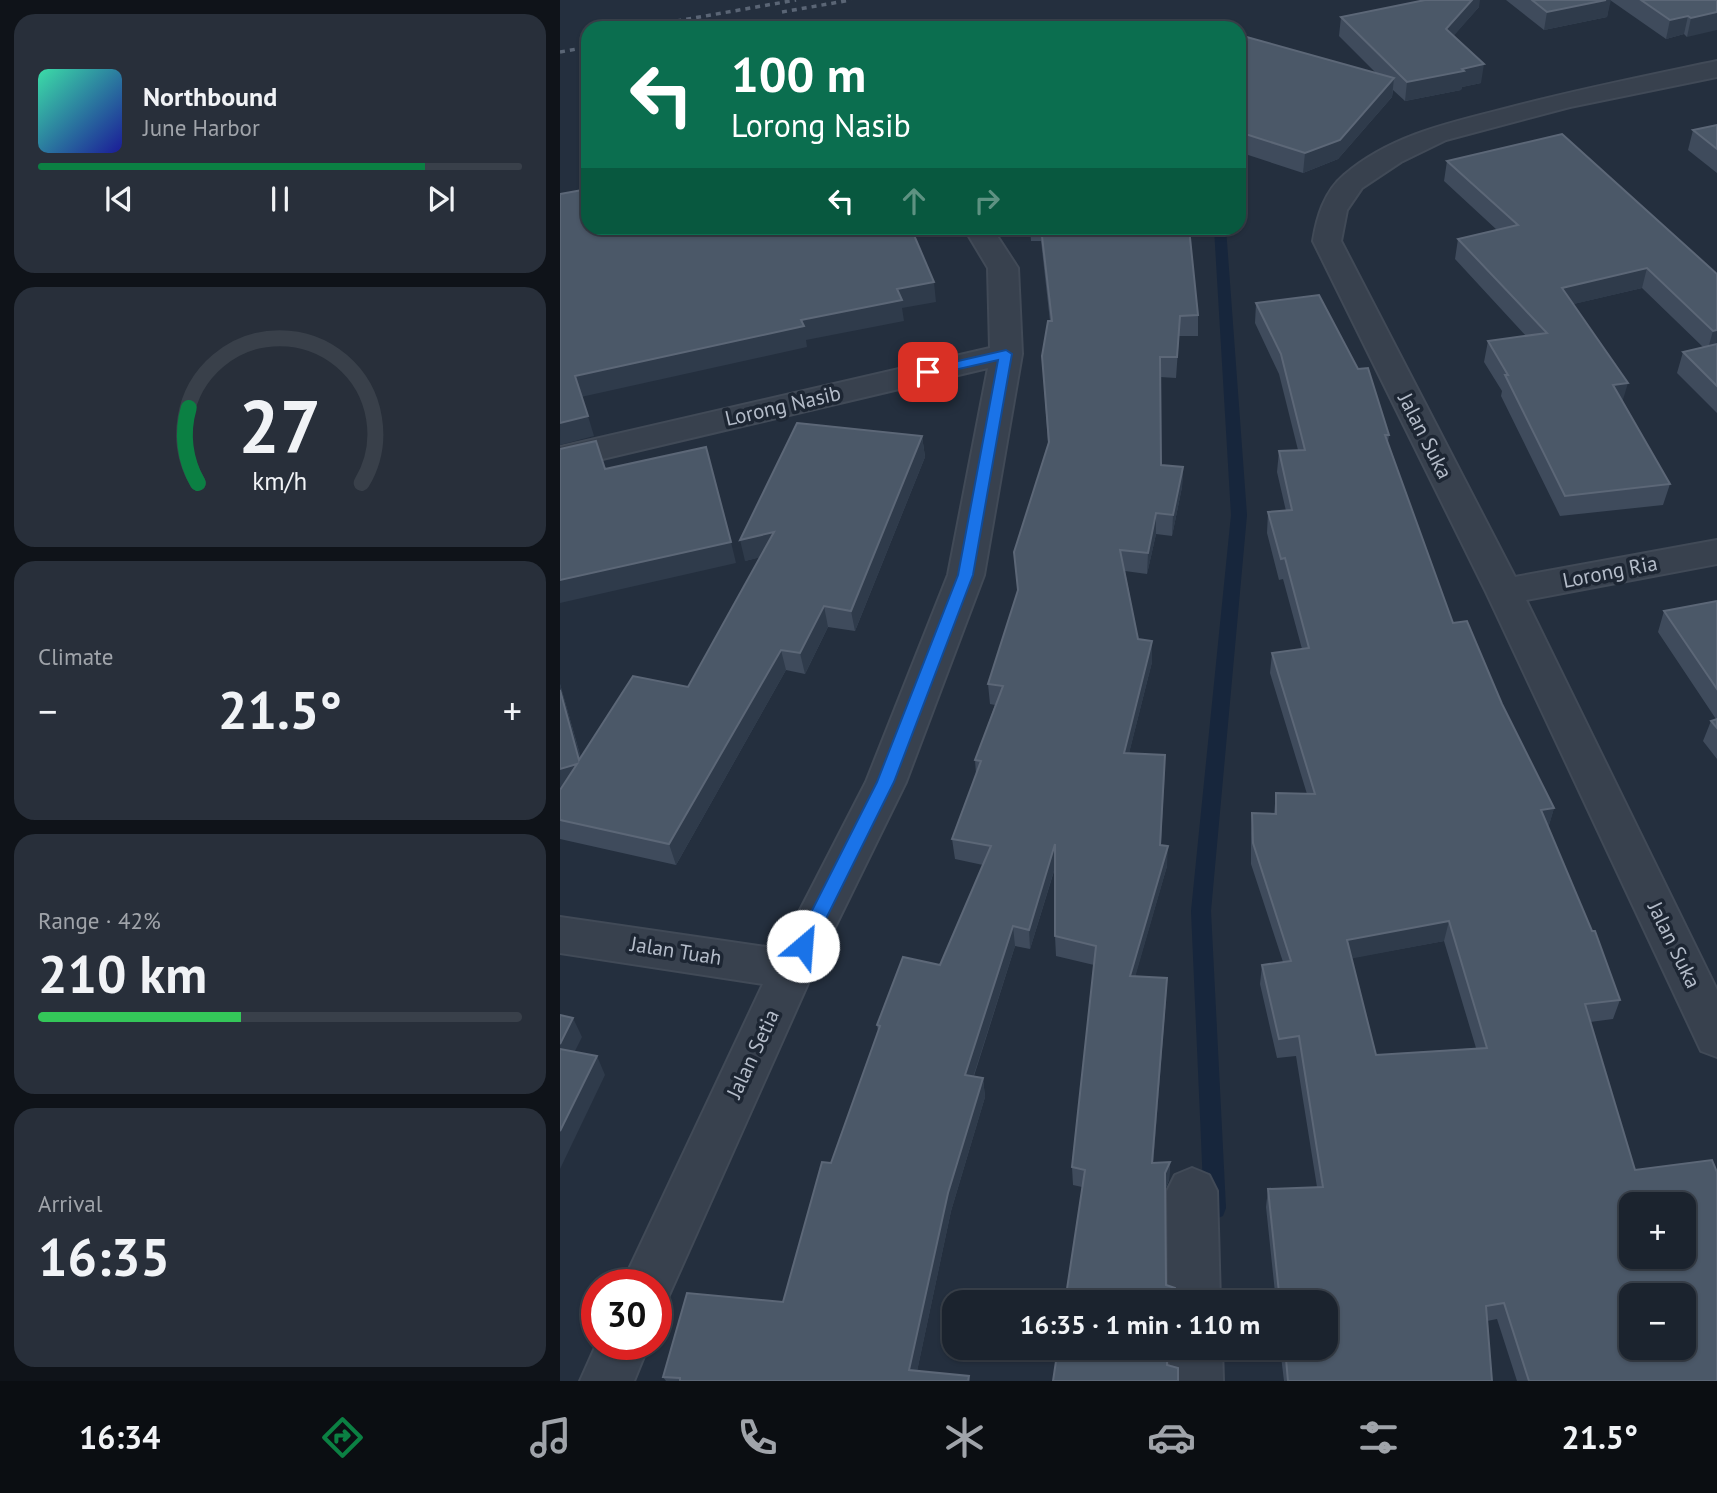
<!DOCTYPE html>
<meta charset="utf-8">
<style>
body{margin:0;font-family:"PT Sans",sans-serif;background:#282f3a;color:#f1f3f6;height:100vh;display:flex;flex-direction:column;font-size:26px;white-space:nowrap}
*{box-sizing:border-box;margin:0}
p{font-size:23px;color:#a0a4aa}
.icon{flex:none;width:38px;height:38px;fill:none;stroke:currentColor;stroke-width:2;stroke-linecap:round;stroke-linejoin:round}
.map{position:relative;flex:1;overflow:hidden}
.details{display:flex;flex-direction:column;gap:14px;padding:14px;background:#0f1319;width:560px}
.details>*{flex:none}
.hud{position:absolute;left:21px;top:21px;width:665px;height:214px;border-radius:21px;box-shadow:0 2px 5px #0004,0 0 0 2px #39404a;background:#0b6e4f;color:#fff;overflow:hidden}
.tools{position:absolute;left:1059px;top:1192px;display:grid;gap:14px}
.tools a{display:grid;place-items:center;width:77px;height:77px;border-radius:14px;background:#1b232e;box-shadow:0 2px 5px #0004,0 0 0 2px #39404a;font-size:35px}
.speed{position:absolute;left:21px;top:1269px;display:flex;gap:14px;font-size:35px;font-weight:700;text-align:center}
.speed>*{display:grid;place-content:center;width:91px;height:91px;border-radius:50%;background:#1b232e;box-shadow:0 2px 5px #0004,0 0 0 2px #39404a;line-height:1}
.speed .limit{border:10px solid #d22;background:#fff;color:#111}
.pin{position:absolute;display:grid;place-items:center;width:60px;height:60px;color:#fff;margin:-30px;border-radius:14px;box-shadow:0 4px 10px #0006}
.me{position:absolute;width:77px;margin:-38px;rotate:27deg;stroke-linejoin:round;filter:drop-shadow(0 0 5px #0008)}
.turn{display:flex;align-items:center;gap:24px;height:147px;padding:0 35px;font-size:32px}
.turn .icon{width:91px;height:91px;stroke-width:2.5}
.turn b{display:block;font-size:49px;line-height:60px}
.lanes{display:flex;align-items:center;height:66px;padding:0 35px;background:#0003;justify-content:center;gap:35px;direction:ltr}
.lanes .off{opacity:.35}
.big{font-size:52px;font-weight:700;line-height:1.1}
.details .tile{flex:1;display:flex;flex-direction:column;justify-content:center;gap:10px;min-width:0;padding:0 24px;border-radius:21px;background:#282f3a}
.details .dial{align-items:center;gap:0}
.dial svg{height:182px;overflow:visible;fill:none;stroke:#39404a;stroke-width:7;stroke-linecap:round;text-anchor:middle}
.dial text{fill:#f1f3f6;stroke:none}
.song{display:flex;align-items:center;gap:21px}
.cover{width:84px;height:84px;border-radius:10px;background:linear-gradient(135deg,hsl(160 70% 55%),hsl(240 70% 35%))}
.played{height:7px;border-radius:4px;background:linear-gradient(90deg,#0b8043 80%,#39404a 80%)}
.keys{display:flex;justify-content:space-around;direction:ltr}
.heat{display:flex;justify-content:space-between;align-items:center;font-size:38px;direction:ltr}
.charge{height:10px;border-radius:5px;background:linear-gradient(90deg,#34c759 42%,#39404a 0)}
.trip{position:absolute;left:382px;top:1290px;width:396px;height:70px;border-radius:21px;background:#1b232e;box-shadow:0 2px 5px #0004,0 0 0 2px #39404a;font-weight:700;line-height:70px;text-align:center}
.tabs{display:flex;height:112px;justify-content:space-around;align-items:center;background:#0b0e12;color:#a0a4aa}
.tabs .icon{width:49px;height:49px}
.tabs .current{color:#0b8043}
.tabs b{font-size:32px;color:#f1f3f6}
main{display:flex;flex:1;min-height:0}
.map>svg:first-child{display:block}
</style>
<main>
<section class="details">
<div class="tile">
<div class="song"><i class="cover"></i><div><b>Northbound</b><p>June Harbor</p></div></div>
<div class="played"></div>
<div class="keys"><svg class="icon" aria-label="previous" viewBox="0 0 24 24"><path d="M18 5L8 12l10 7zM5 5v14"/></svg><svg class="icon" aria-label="pause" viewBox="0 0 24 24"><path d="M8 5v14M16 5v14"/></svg><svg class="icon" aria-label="next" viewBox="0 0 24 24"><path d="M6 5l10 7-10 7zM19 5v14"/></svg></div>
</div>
<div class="tile dial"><svg viewBox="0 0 100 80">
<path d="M14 69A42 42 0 1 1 86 69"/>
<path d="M14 69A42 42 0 0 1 10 36" stroke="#0b8043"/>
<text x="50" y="56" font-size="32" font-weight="700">27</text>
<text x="50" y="72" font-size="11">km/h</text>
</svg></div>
<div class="tile"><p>Climate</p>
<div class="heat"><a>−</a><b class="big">21.5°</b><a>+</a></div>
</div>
<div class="tile"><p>Range · 42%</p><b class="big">210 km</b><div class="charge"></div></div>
<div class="tile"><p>Arrival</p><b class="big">16:35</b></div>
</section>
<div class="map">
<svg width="1157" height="1381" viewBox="0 0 1157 1381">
<rect width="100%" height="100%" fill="#242f3e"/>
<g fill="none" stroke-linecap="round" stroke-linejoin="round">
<polygon fill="#17263c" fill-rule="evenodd" points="654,228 666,228 687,515 651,911 666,1208 663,1216 655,1219 647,1216 644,1208 631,911 671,515"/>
<defs>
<g id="minor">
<path d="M1157,61v16l-147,30 -124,33 -45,22 -39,26 -15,22 -6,31 174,336 202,-37v24l-191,36 191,390v67l-16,-6 -215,-459 -173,-351c4,-24 11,-49 31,-66 45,-39 104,-52 160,-66 71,-19 142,-33 213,-48z"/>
<polygon points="404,228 432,228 458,268 462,354 424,575 346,782 254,970 106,1302 96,1306 96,1284 62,1284 203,984 0,953 0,917 220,949 306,782 388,575 428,368 0,469 0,447 430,348 428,268"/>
<polygon points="632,1168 649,1175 657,1191 660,1302 608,1302 607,1191 615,1175"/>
<polygon points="37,1343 89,1344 74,1381 20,1381"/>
<polygon points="610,1348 662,1348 663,1381 609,1381"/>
</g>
</defs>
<use href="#minor" stroke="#414a57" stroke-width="4"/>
<use href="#minor" fill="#38414e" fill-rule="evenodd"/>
<g stroke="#5a6575" stroke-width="3.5" stroke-dasharray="5 5" stroke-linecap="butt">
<polyline points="222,12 291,0"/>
<polyline points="77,28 236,0"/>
<polyline points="0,52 28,47"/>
</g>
</g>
<g fill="#3f4b5c" fill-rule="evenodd">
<polygon points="946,0 1157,0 1127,37 1124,34 1106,39 1050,0 1047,17 984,30"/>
<polygon points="919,7 893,36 921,83 902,87 901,90 845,101 833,90 832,97 778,159 743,173 679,152 679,40 816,73 779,36 781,17"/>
<polygon points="1157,125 1157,173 1128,150 1133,130"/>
<polygon points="887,161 1157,274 1157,413 1117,373 1123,352 1143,347 1082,288 1013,304 1063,402 1110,484 1103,505 1000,516 941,396 942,391 924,362 928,341 966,336 895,259 898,239 937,230 884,181"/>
<polygon points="470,228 629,228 638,315 638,336 619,336 616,378 600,377 601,465 623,467 622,487 612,536 596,534 587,574 565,571 578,639 592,662 569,753 605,755 601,845 607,866 575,976 607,978 606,998 593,1163 610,1162 609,1180 605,1190 606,1285 615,1302 522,1187 513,1185 512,1167 534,965 496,956 495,936 495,868 470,949 455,946 414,1076 423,1078 425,1097 391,1211 357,1371 409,1376 410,1381 106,1381 103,1377 223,1302 318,1031 317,1025 380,965 423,865 395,859 392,839 416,774 415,760 435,705 430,704 428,684 458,592 454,552 488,444 482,356 490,321 481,241 471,241"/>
<path d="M696,303l133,132 -1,7 65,181 49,81 52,104 -6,20 72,172 -7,19 -23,3 45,148 82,211h-200l-20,-62 -10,2 5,60h-208l-4,-33h45v-46h-49l-10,-95 2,-18 49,-2 -21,-131 -19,2 -17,-74 2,-19 21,-3 -32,-98v-31l1,-20 22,1 2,-21 31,1 -37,-121 2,-20 30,-4 -19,-70 -4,1 -12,-47 1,-21 18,-1 -9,-39 2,-21 19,-1 -19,-76 -24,-51zM884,941l32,107 -100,7 -25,-97z"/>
<polygon points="362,436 365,457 295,631 268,627 245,674 226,670 116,865 0,839 0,684 21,758 128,687 200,557 185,561"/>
<polygon points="1157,601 1157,759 1143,741 1151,721 1156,719 1098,632 1104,611"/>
</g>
<g fill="#2f3b4b">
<polygon points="912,0 920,0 919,7 883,48 886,29"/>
<polygon points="1046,0 1051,0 1047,17 984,30 987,12"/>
<polygon points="1157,12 1157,30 1127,37 1131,18"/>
<polygon points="1128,16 1124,34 1106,39 1110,20"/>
<polygon points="924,64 921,83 902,87 901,90 845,101 847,82"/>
<polygon points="834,78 832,97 778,159 743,173 745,153"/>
<polygon points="348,228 371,228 371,233 349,238"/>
<polygon points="1087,268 1082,288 997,308 1002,288"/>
<polygon points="374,282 376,302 342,308 344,321 246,340 247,347 21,397 15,376 241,320 337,289"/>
<polygon points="1157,330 1157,349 1147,352 1153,331"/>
<polygon points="1068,383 1062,403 1053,385"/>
<polygon points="28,416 34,436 0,445 0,423"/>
<polygon points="362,436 365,457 295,631 291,611"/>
<polygon points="623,467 622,487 612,536 613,515"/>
<polygon points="596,513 596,534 587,574 588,553"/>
<polygon points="214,532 219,553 185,561 180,540"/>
<polygon points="171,542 176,563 0,603 0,580"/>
<polygon points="264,606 268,627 245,674 240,653"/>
<polygon points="592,641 592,662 564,773 564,753"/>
<polygon points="221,650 226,670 116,865 109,844"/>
<polygon points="0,684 27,780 19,760 0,690"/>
<polygon points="605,755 605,775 599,865 600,845"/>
<polygon points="17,764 0,792 0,769"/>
<polygon points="994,808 988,829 981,810"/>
<polygon points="495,844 496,864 470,949 469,930"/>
<polygon points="608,846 607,866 570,995 570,976"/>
<polygon points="889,921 884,941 784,960 787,940"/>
<polygon points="453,926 455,946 408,1093 405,1075"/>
<polygon points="607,978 606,998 592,1181 592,1163"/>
<polygon points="13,1018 22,1037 7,1067 0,1053 0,1044"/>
<polygon points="37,1056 45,1075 0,1169 0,1131"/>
<polygon points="423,1078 425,1097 391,1211 355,1381 349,1370 388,1193"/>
<polygon points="610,1162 609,1180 604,1191 605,1173"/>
</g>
<g fill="#4b5868" stroke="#5c6777" stroke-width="2" fill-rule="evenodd">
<polygon points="865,0 912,0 886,29 924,64 902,69 904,71 847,82 781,17"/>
<polygon points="972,0 1046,0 987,12"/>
<polygon points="1081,0 1157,0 1157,12 1131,18 1128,16 1110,20"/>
<polygon points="683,36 834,78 780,140 745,153 679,132 679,40"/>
<polygon points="1157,125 1157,149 1133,130"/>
<polygon points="1002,134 1157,274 1157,330 1153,331 1087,268 1002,288 1068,383 1053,385 1110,484 1005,496 945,375 948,375 928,341 987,333 898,239 958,225 887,161"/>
<polygon points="28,189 28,228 351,228 374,282 337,289 342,300 241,320 244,326 15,376 28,416 0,423 0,194"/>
<polygon points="481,228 629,228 638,315 620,316 617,357 600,357 601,465 623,467 613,515 596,513 588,553 560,550 578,639 592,641 564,753 605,755 600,845 608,846 570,976 607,978 592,1163 610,1162 605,1173 606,1285 615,1288 615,1302 505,1302 525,1170 512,1167 536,946 495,936 495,844 469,930 453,926 405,1075 423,1078 388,1193 349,1370 409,1376 408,1381 120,1381 120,1378 103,1377 127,1293 223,1302 262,1162 271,1163 320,1026 317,1025 343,957 380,965 431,846 392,839 421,761 415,760 443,686 428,684 458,590 454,552 489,442 482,356 488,321 492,321"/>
<path d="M759,295l39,74 10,-1 21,67h-4l68,188 14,-2 35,83 52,104 -13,2 51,121h3l25,69 -35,4 50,166 77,-10 5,12v209h-188l-25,-78 -18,3 6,75h-204l-3,-33h40v-46h-45l-12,-113 55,-2 -24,-151 -20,3 -17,-74 29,-4 -38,-118 -1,-30 24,1v-21l39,1 -43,-141 37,-5 -24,-90 -4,1 -13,-47 24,-2 -13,-59 26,-1 -24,-96 -25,-51zM889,921l38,127 -111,7 -29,-115zM1071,1204h53v52h-53zM1071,1295h53v53h-53z"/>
<polygon points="1157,344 1157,386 1123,352"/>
<polygon points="237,423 362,436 291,611 264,606 240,653 221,650 109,844 0,820 0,790 17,764 0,769 0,690 19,760 73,676 128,687 214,532 180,540"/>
<polygon points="36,441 45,469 146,447 171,542 0,580 0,449"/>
<polygon points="1157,601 1157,689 1104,611"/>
<polygon points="1157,719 1157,728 1151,721"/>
<polygon points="0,1015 13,1018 0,1044"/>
<polygon points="0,1049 37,1056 0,1131"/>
<polygon points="498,1348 607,1348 607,1365 618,1368 618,1381 493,1381"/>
</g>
<polygon fill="#1a73e8" stroke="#114b97" stroke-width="2" points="446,350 452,354 413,575 334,782 250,951 243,954 237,951 234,946 317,782 398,575 438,360 368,376 361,372 363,369"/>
<g text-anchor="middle" stroke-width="7" stroke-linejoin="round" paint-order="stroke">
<g font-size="21" fill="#b4bcc9" stroke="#1d2633">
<text transform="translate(223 406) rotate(-13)" y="7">Lorong Nasib</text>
<text transform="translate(865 436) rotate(63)" y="7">Jalan Suka</text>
<text transform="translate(1050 572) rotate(-11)" y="7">Lorong Ria</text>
<text transform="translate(1114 945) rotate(64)" y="7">Jalan Suka</text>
<text transform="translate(116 951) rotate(9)" y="7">Jalan Tuah</text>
<text transform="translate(193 1054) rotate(-65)" y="7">Jalan Setia</text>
</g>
</g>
</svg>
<div class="tools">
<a>+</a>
<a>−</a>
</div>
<div class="speed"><div class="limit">30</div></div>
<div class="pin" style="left:368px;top:372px;background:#d93025"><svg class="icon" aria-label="arrive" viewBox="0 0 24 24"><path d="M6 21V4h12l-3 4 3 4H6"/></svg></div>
<svg class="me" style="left:243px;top:946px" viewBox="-20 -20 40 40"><circle r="19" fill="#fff"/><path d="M0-13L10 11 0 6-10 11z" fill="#1a73e8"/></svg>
<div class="trip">16:35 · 1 min · 110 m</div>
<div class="hud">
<div class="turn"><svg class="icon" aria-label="left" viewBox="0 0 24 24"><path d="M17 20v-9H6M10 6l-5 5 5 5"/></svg><div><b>100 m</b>Lorong Nasib</div></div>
<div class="lanes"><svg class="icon" aria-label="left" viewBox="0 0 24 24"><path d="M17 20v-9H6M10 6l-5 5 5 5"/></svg><svg class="icon off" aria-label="ahead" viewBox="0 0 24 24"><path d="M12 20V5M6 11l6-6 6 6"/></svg><svg class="icon off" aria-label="right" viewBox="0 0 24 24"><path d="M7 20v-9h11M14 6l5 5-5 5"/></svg></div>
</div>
</div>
</main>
<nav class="tabs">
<b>16:34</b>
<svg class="icon current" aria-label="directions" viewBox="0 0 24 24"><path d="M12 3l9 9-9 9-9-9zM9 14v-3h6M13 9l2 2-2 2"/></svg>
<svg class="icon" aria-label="music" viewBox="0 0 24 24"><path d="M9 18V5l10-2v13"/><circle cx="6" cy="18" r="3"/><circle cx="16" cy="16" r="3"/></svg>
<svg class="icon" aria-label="phone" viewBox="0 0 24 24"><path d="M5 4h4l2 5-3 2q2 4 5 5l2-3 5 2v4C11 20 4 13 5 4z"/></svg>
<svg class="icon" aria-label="climate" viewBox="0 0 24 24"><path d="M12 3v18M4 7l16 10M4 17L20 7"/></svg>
<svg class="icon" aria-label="car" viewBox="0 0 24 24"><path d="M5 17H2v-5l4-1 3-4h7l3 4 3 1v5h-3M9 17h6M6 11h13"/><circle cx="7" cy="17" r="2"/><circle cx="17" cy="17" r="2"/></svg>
<svg class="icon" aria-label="filters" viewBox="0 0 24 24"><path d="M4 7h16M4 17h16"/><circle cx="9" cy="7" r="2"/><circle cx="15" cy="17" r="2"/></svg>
<b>21.5°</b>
</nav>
